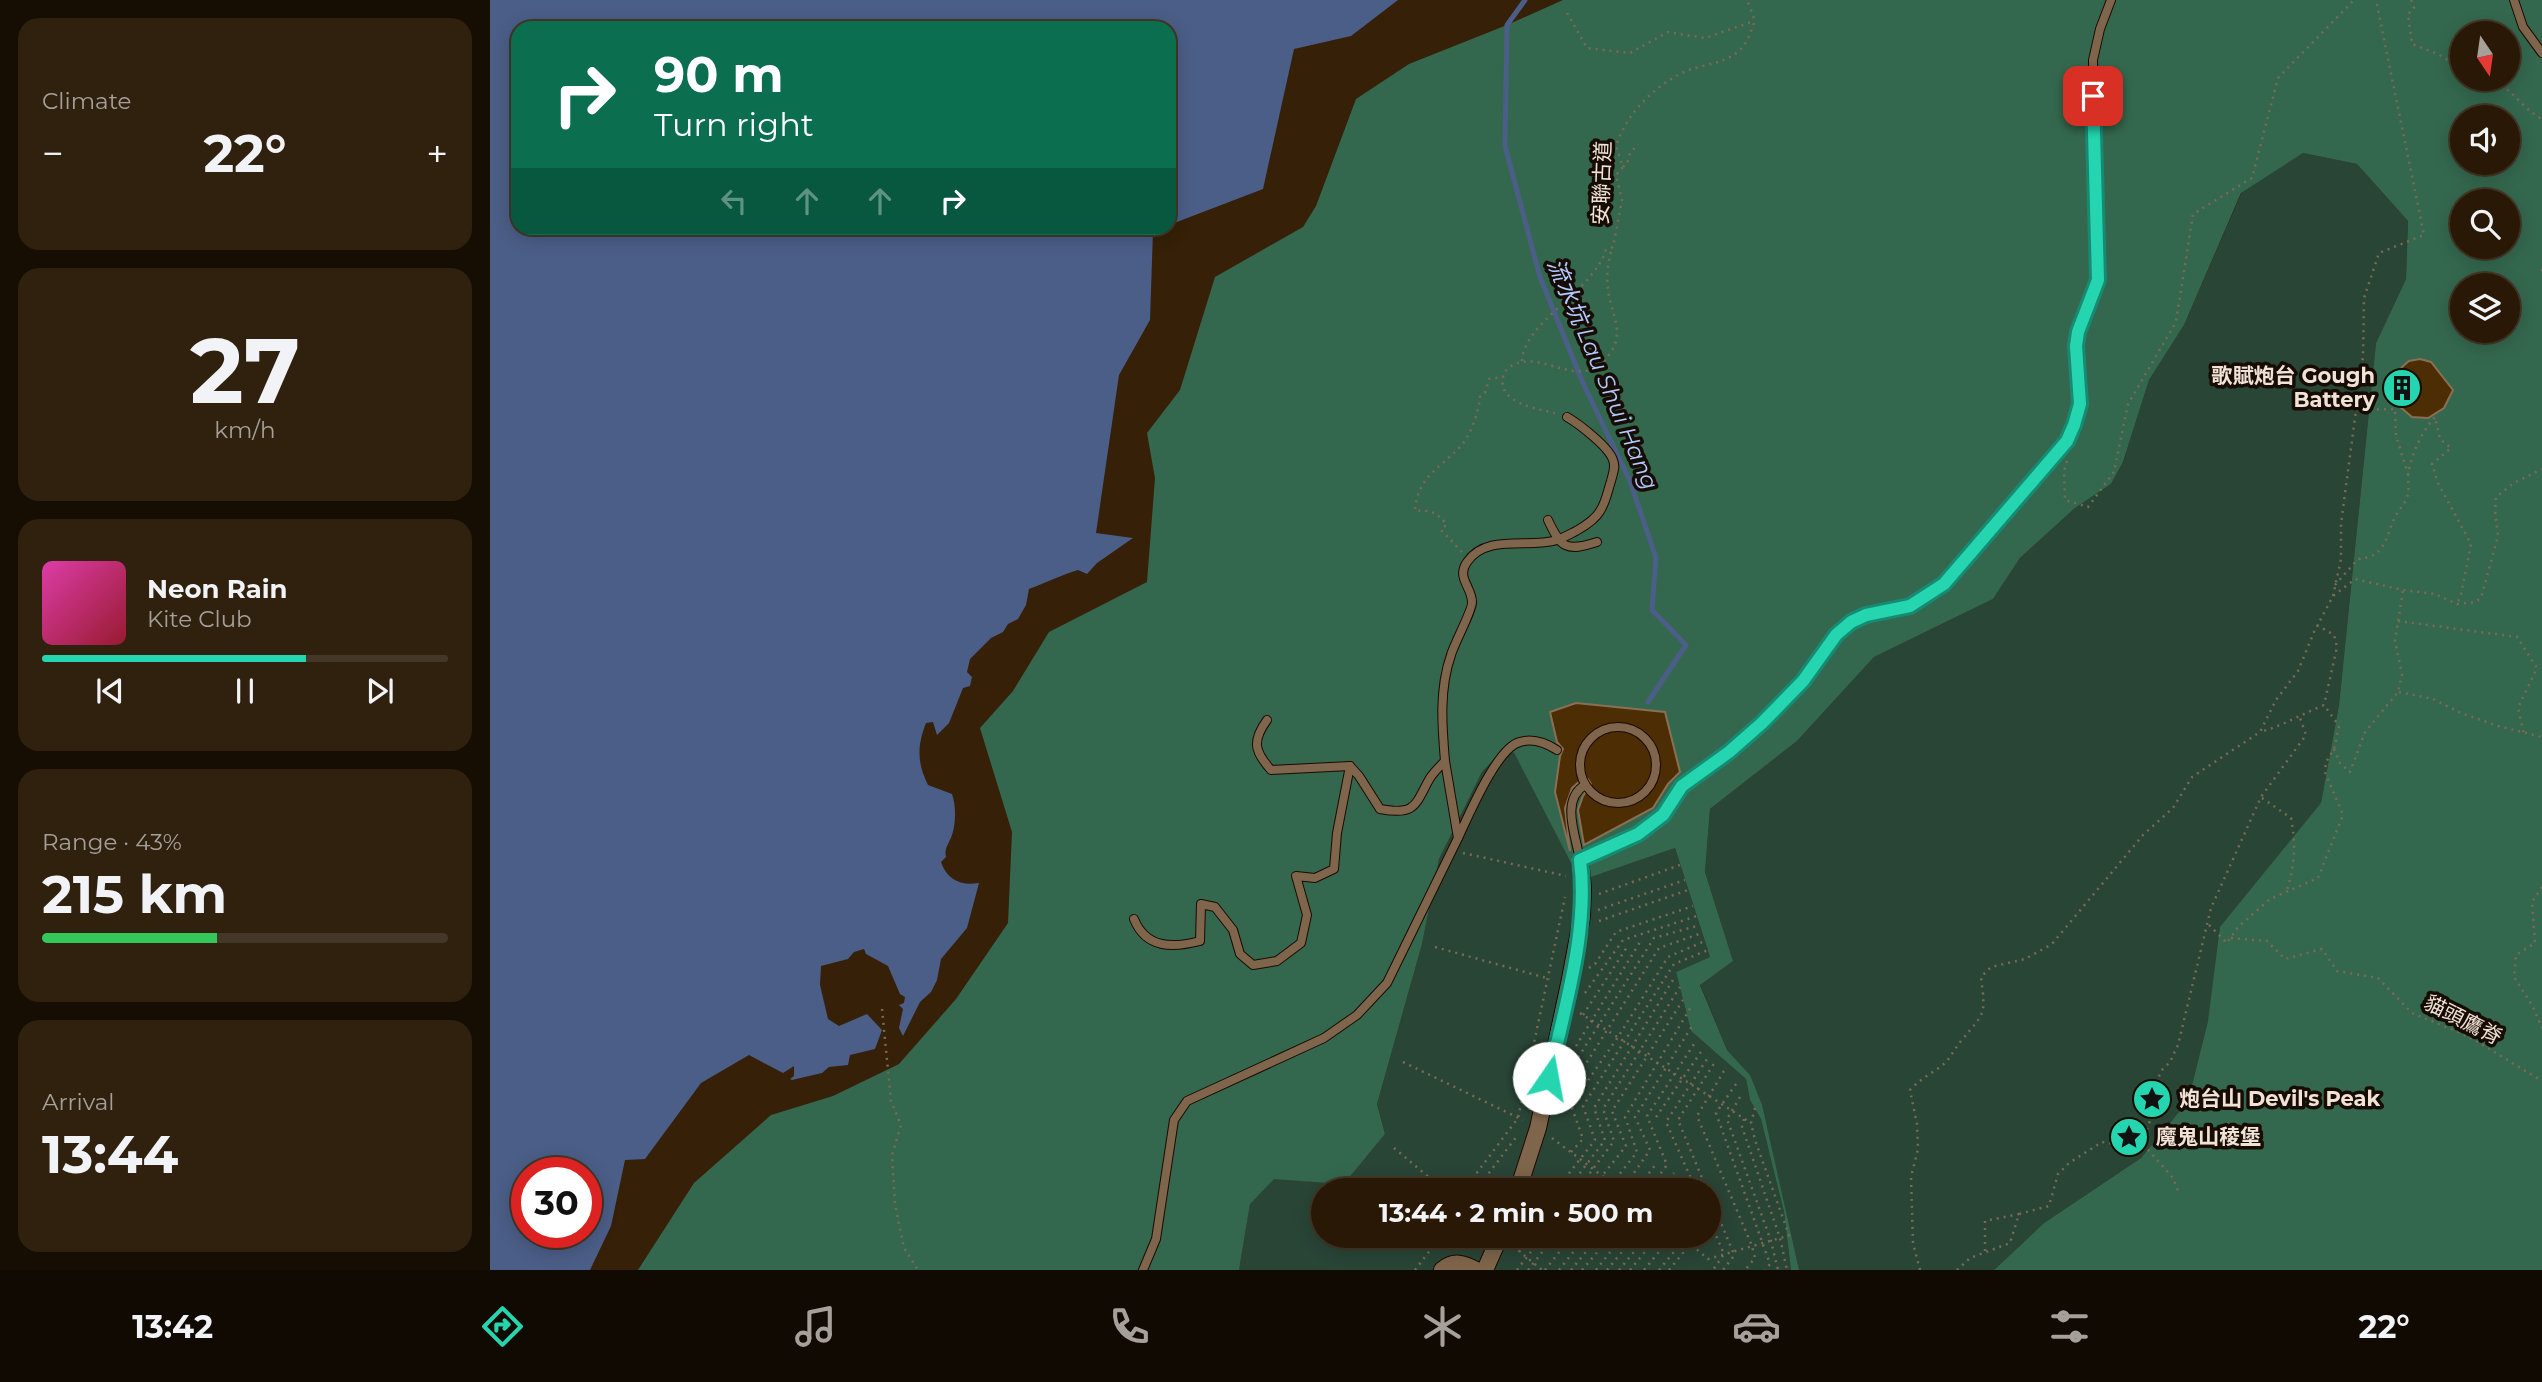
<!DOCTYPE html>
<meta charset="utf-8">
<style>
body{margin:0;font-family:Montserrat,"Noto Sans TC",sans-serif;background:#30210f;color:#f1f3f6;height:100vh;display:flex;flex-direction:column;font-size:26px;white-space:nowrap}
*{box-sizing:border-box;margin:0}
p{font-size:23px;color:#a5a09a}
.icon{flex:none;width:38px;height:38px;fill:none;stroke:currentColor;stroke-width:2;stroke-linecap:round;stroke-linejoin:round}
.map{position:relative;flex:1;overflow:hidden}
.sheet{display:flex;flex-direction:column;gap:18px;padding:18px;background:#160d03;width:490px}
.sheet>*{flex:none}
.banner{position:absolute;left:21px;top:21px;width:665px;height:214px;border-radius:21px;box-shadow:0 4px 18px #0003,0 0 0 2px #443727;background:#0b6e4f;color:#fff;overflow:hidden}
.needle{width:46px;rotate:167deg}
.tools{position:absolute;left:1960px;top:21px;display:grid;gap:14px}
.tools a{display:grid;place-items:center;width:70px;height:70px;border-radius:50%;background:#281805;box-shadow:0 4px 18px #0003,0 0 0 2px #443727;font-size:35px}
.speed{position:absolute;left:21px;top:1157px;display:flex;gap:14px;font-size:35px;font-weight:700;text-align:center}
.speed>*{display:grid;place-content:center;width:91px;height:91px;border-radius:50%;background:#281805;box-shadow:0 4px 18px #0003,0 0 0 2px #443727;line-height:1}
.speed .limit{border:10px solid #d22;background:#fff;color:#111}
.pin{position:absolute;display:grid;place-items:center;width:60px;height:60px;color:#fff;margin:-30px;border-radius:14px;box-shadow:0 4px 10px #0006}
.me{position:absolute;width:77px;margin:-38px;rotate:12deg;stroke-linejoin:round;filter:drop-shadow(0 0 5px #0008)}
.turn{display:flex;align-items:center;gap:24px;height:147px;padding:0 28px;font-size:32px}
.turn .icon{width:91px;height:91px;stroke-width:2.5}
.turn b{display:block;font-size:49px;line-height:60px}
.lanes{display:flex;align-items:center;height:66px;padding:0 28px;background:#0003;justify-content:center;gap:35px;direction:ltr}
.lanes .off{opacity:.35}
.big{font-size:52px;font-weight:700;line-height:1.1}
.sheet .tile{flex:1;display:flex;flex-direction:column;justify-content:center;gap:10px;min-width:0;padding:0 24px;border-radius:21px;background:#30210f}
.sheet .dial{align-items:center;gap:0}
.dial b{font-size:91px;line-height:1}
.song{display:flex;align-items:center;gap:21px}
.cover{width:84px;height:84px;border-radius:10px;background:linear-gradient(135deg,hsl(320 70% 55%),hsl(350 70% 35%))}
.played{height:7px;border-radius:4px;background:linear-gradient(90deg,#24d5af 65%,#443727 65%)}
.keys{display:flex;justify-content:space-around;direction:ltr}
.heat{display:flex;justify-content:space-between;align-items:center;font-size:38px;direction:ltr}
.charge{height:10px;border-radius:5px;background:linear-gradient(90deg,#34c759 43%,#443727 0)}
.trip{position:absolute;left:821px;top:1178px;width:410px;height:70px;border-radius:35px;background:#281805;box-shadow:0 4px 18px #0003,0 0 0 2px #443727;font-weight:700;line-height:70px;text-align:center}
.tab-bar{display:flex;height:112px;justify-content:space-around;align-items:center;background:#100a02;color:#a5a09a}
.tab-bar .icon{width:49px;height:49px}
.tab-bar .active{color:#24d5af}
.tab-bar b{font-size:32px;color:#f1f3f6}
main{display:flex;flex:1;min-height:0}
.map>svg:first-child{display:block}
</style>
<main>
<section class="sheet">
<div class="tile"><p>Climate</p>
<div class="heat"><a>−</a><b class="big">22°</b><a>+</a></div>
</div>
<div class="tile dial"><b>27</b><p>km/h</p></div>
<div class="tile">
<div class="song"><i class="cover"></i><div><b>Neon Rain</b><p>Kite Club</p></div></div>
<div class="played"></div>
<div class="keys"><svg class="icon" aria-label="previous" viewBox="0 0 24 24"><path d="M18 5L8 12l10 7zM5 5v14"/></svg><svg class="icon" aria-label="pause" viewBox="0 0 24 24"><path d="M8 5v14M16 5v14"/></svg><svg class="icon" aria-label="next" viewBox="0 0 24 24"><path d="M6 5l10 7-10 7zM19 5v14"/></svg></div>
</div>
<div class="tile"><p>Range · 43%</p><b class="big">215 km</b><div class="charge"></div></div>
<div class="tile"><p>Arrival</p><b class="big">13:44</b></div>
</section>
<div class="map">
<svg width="2052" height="1270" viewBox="0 0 2052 1270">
<rect width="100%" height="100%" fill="#362007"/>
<g fill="#294536">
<polygon points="1813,153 1867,164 1918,221 1916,279 1886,343 1849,705 1831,804 1787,860 1718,1021 1698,1101 1651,1158 1554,1223 1504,1270 1309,1270 1260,1075 1237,1050 1210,984 1243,961 1215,872 1220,809 1307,741 1384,657 1503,599 1530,558 1585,508 1621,484 1633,462 1659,380 1694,325 1752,192"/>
<polygon points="1019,742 1082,865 1101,877 1185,848 1220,957 1186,972 1201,1031 1256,1079 1260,1100 1271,1119 1294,1212 1301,1270 749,1270 760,1203 784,1178 838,1183 846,1190 833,1190 833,1236 1218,1236 1218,1190 849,1190 895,1134 887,1104 932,944 949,859 992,772"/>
</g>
<path fill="#34684e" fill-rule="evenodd" d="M1073,0h979v1270h-548l50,-47 97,-65 47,-57 20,-80 12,-94 101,-124 18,-98 37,-362 30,-64 2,-58 -51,-57 -54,-11 -62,40 -57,132 -35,55 -26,82 -12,22 -36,24 -55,50 -27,41 -119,58 -77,84 -87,68 -5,63 28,89 -33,24 27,65 23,25 12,30 37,165h-8l-7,-58 -23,-93 -11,-19 -4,-21 -55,-48 -15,-59 34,-15 -35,-109 -84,29 -19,-12 -63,-122 -27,29 -43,87 -17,85 -45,160 8,30 -46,56 -11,-7 -54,-4 -24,25 -11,66h-601l56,-87 77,-68 62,-19 66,-32 57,-65 52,-76 4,-91 -32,-104 33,-37 36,-59 98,-50 8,-104 -8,-45 33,-43 35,-113 88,-50 13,-21 40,-107 53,-35 98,-39zM1972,33h46v46h-46zM1972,117h46v46h-46zM1972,201h46v46h-46zM1972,285h46v46h-46z"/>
<path fill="#4b5e87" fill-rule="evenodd" d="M0,0h908l-47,36 -57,13 -31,140 -94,36v-197h-651v200h644l-9,3 -3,89 -31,55 -23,158 37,5 -36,25 -10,11 -9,-4c-17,5 -33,13 -49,19l-3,16 -8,14 -10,5 -5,8 -12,6 -21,21 -3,13 5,5 -2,9 -7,2 -14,35 -12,12 -4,-13 -7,1c-9,23 -9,40 2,62l24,9c4,11 4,29 0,41 -3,9 -8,13 -6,22l-5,5c6,18 20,24 38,21l-12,45 -26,31 -4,21 -6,12 -11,10 -17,34 -4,-8 4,-19 -4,-4 5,-2 1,-6 -5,-3 -12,-28 -22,-12 -2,-5 -10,3 -6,7 -27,7 -1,19 8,34 11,7 28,-12 15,16 -7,19 -25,6 -2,10 -19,2 -7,6 -30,7 -2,-1 4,-3v-10l-11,7 -34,-18 -48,28 -56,76 -20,1 -14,66 -21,44h-100zM37,1172h59v60h-59z"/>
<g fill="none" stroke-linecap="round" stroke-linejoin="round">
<polyline stroke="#4b5e87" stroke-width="5" points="1035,0 1017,25 1015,146 1050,277 1092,381 1140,481 1166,558 1162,610 1196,645 1158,702"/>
</g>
<g fill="#4d2d03" stroke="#896f56" stroke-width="2">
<polygon points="1930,359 1941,362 1963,390 1954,408 1938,418 1922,417 1908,405 1903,395 1902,385 1912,367 1919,361"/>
<polygon points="1086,703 1175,712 1190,772 1178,784 1163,808 1094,845 1088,810 1093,796 1101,784 1098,779 1091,780 1082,788 1075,808 1080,851 1065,792 1070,756 1073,749 1067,742 1060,712"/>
</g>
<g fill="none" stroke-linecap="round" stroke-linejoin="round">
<defs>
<g id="lane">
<polyline points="2024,0 2033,27 2052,53"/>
<path d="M1058,520c13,28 18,32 49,22"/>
<path d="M777,720c-15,21 -13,31 4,50l79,-4"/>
<circle cx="1128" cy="765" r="38"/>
<path d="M955,761c-3,-35 -6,-72 6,-106 3,-11 22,-46 21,-53 0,-15 -16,-24 -5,-40 20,-29 62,-13 90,-22 6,-2 13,-6 19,-9 9,-5 19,-11 24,-20 6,-9 8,-21 11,-30 2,-8 5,-14 2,-21 -4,-13 -34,-36 -46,-43"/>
<path d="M1095,785c-25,15 -9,51 -5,75l58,-26 25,-19 19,-29 47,-34 33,-29 41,-42 33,-47 15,-12 15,-7 44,-9 34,-22 123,-143 10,-22 4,-23 -5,-49 2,-15 20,-52 -5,-220 7,-31 11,-29"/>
<path d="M644,919c12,30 39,29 66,22l1,-37 14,3 18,23 7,24 13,11 24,-4 24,-18 6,-28 -11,-39 19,2 19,-9 3,-36 13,-67 9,10 21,33c37,7 35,-5 50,-31 4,-6 10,-12 15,-17l13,77c10,-21 39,-91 62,-96 13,-4 26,1 37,8"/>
<polyline points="653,1270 666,1239 684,1120 697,1101 834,1038 867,1015 897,983 968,838"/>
</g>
<g id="street">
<polyline points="1028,1190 1048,1128 1079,984 1092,916 1093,888 1090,860"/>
<path d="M952,1270c11,-10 22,-7 34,0"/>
<polyline points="995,1270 1010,1236"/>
</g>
</defs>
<use href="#lane" stroke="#1c0900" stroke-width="10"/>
<use href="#street" stroke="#1c0900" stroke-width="18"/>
<g stroke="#7c6954" stroke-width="2.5" stroke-dasharray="2 5" stroke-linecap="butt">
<polyline points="1921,0 1924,8 1918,14 1922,44 1948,54 1972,69"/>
<polyline points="1077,13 1097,48 1140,53 1178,32 1215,38 1264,21"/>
<path d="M1999,79c22,7 32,29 53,40"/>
<polyline points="1133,167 1137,164 1140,153 1148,144"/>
<polyline points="2052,269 2052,275"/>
<path d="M1032,361c3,-41 69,-67 84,-111l7,-3 9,-47 -6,-25 7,-8 -7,-21c10,-31 35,-57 64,-72 28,-14 59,-7 71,-43 1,-3 3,-6 3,-10 0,-6 -5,-15 -7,-21"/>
<polyline points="1866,410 1905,409 1906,436 1918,474"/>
<path d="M1065,413c-17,-4 -58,-10 -52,-36 1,-7 8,-12 15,-14 30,-10 66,31 93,-11 14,-21 -1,-41 -3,-63 -2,-14 0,-29 5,-42"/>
<polyline points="1577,461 1574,471 1575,500 1598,507 1624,472 1638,404 1686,322 1703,214 1762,178 1788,78 1864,0"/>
<path d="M972,552l-21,-22 6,-6c-11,-11 -16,-15 -32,-13 2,-34 25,-43 45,-64 10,-10 19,-36 20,-50l5,-4 4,-14 14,-2"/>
<path d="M1845,585l23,-26c28,-2 27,-21 37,-42 4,-8 12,-15 13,-24 1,-5 0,-11 0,-17 3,-22 13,-43 27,-59l5,22 11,9 -19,16 6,19 33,61 -10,50 -4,10"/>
<polyline points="1843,596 1851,559 1851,524 1873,357 1874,298 1889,253 1934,235 1886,0"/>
<polyline points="1908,621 2027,637 2047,668 2028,708 2034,734"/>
<polyline points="1827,625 1844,635 1847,647 1834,705"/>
<polyline points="1909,692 1943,699 1971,713 2008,726 2052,737"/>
<polyline points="1844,749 1850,763 1860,772 1875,732 1908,692 1912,674 1905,641 1913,590"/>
<path d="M1772,798l29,20c5,27 4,49 -5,75"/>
<polyline points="973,853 1076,876"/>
<polyline points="2052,887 2042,902 2045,943 2026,955 2024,977 2042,1005 2052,1028"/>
<polyline points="1109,894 1190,865"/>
<polyline points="1108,910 1195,880"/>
<polyline points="1109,921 1198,890"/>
<path d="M1719,925l18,18 11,-16 32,-28 48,-21 25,-63 -18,-43 1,-10 8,-13 5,-23 -15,-21c-22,9 -42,21 -64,27"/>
<polyline points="1741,938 1777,941 1795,959 1832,949 1847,971 1888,978 1922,1013 1978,1036 2052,1081"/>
<polyline points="945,947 1060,979"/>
<polyline points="1099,968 1105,964 1126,932 1203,906"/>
<polyline points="1095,993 1133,940 1207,916"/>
<polyline points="392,1009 401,1101 411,1125 402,1155 405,1204 414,1248 428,1270"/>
<polyline points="1090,1013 1261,1123"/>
<polyline points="1093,1015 1137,947"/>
<polyline points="1086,1046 1150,942"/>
<polyline points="913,1062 1033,1120"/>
<polyline points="1234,1071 1207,1116 1262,1246 1265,1258 1255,1270"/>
<polyline points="1077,1075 1164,938 1210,925"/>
<polyline points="1246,1084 1226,1113 1280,1264 1275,1270"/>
<polyline points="1078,1092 1169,948 1212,933"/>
<polyline points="1250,1097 1237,1119 1281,1241 1288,1270"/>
<polyline points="1265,1108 1261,1123 1265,1140 1299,1235"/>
<polyline points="1166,1117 1213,1049"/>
<polyline points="1254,1119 1252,1127 1290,1238 1297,1270"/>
<polyline points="1062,1138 1131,1190"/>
<polyline points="1652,1143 1663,1112 1661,1098 1671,1071 1680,1062 1688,1045 1721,908 1771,797 1816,735 1809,715"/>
<polyline points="904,1148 954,1190"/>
<polyline points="1081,1152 1093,1139 1081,1105 1128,1037 1178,957 1215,941"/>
<polyline points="974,1190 1028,1118 1075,897"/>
<polyline points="986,1190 1027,1136"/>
<polyline points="1066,1190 1105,1140 1093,1106 1184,964 1218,950"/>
<polyline points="1077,1190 1115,1140 1104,1108 1183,980"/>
<polyline points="1087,1190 1124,1141 1113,1109 1190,987"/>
<polyline points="1101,1190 1136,1146 1122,1111 1193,1000"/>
<polyline points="1117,1190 1147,1152 1135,1117 1201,1007"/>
<polyline points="1132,1190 1160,1150 1145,1117 1204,1023"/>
<polyline points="1146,1190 1166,1164"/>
<polyline points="1158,1190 1177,1165 1157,1116 1206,1041"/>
<polyline points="1170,1190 1184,1173"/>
<polyline points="1183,1190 1189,1183"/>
<polyline points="1206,1190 1176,1122 1219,1056"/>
<polyline points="1217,1190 1188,1120 1225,1062"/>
<polyline points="1218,1192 1243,1252 1243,1257 1233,1270"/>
<polyline points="1218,1217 1234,1254 1223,1270"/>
<polyline points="1191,1236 1218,1259 1304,1234"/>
<polyline points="1023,1246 1052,1270"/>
<polyline points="1495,1251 1495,1221 1529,1214"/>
<polyline points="1029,1252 1042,1236"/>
<polyline points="925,1270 951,1236"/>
<polyline points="1027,1270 1053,1236"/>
<polyline points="1038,1270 1065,1236"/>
<polyline points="1055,1270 1082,1236"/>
<polyline points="1069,1270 1096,1236"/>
<polyline points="1081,1270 1109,1236"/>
<polyline points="1092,1270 1121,1236"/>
<polyline points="1106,1270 1133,1236"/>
<polyline points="1117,1270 1145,1236"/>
<polyline points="1129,1270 1157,1236"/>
<polyline points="1140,1270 1168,1236"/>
<polyline points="1154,1270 1182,1236"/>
<polyline points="1169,1270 1197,1236"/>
<polyline points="1179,1270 1201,1243"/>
<path d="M1430,1270l-7,-27 -2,-66 7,-28 -1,-25 -7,-34c11,-12 23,-17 35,-27 6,-6 10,-15 16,-22 24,-29 25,-25 20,-64l10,-10 34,-8 27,-15 91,-109 30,-27 19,-31 68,-45 16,-32 22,-29 16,-39 19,-36 22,-17 48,11 32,4 22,10 18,-2 6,-4 17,-62 -3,-26 1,-13 18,-14 28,-14"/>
<polyline points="1467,1270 1480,1258 1520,1243 1529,1214 1559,1206 1568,1174 1579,1163 1612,1142 1629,1145 1652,1143 1683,1178 1689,1193"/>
</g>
<use href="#lane" stroke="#7e654b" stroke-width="8"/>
<use href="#street" stroke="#7e654b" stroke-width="16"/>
</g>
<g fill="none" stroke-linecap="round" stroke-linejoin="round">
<defs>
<path id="route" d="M1059,1078c15,-69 40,-147 31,-218l58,-26 25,-19 19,-29 47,-34 33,-29 41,-42 33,-46 15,-13 15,-7 44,-9 34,-22 123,-143 7,-16 6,-21 -4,-58 2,-14 20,-52 -5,-184"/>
</defs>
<use href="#route" stroke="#178a72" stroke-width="18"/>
<use href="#route" stroke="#24d5af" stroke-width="12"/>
</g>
<defs>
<symbol id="building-disc" viewBox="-11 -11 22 22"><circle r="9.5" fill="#24d5af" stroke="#160c04"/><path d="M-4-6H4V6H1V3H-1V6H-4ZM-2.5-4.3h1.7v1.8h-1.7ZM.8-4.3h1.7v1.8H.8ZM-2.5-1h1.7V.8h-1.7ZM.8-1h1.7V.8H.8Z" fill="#111"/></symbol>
<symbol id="sight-disc" viewBox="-11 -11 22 22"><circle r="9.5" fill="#24d5af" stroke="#160c04"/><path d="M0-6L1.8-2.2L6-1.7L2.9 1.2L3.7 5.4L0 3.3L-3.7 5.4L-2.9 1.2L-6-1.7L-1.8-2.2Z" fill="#111"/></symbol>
</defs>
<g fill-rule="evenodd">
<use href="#building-disc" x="1890" y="366" width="44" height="44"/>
<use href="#sight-disc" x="1640" y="1077" width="44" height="44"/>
<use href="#sight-disc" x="1617" y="1115" width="44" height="44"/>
</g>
<g text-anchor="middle" stroke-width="7" stroke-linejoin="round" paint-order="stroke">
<g font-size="21" fill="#f0e2d4" stroke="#160c04">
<text transform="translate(1112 183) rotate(-88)" y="7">安聯古道</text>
<text transform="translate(1973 1020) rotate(27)" y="7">貓頭鷹脊</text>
</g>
<g font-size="21" font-weight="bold" fill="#f0e2d4" stroke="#160c04" text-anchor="start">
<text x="1885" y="383" text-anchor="end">歌賦炮台 Gough<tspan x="1885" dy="24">Battery</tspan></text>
<text x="1689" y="1106">炮台山 Devil's Peak</text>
<text x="1666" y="1144">魔鬼山稜堡</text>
</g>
<g font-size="23" font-style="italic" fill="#b0c9ff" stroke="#160c04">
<text transform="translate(1113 374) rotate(67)" y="8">流水坑 Lau Shui Hang</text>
</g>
</g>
</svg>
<div class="tools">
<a><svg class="needle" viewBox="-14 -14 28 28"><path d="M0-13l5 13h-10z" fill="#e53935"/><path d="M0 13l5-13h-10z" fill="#a5a09a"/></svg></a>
<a><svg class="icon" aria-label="sound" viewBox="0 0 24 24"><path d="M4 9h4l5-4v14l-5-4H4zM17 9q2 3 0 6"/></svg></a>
<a><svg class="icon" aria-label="search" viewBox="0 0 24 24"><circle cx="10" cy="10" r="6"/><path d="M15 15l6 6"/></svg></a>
<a><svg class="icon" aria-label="layers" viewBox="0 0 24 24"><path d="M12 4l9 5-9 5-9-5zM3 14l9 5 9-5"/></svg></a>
</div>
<div class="speed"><div class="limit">30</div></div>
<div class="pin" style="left:1603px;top:96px;background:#d93025"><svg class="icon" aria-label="arrive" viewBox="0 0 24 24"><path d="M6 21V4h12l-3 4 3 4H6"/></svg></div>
<svg class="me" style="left:1059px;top:1078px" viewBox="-20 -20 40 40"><circle r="19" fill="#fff"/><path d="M0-13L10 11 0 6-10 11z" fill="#24d5af"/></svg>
<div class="trip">13:44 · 2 min · 500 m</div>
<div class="banner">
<div class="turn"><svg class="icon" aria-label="right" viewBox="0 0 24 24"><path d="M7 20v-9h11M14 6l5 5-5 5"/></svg><div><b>90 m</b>Turn right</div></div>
<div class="lanes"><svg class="icon off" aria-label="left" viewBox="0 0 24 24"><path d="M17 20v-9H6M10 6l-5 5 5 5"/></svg><svg class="icon off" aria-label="ahead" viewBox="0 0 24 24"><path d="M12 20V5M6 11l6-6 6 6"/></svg><svg class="icon off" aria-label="ahead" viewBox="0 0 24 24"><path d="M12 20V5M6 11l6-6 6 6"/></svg><svg class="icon" aria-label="right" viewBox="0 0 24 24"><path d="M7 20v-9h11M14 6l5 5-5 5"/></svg></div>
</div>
</div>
</main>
<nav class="tab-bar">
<b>13:42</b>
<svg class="icon active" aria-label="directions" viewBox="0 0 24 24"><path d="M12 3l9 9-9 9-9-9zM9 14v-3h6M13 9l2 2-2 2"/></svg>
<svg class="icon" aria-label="music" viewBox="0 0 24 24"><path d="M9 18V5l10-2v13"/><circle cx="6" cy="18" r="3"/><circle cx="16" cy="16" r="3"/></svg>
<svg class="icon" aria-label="phone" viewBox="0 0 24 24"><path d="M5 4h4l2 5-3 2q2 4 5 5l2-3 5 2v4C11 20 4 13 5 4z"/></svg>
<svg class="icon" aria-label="climate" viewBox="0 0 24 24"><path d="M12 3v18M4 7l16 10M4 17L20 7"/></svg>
<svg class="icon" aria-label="car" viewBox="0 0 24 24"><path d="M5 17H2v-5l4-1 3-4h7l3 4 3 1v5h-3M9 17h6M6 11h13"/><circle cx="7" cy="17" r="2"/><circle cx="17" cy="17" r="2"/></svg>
<svg class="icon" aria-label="filters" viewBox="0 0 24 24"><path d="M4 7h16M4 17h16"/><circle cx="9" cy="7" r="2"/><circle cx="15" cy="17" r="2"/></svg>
<b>22°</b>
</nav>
